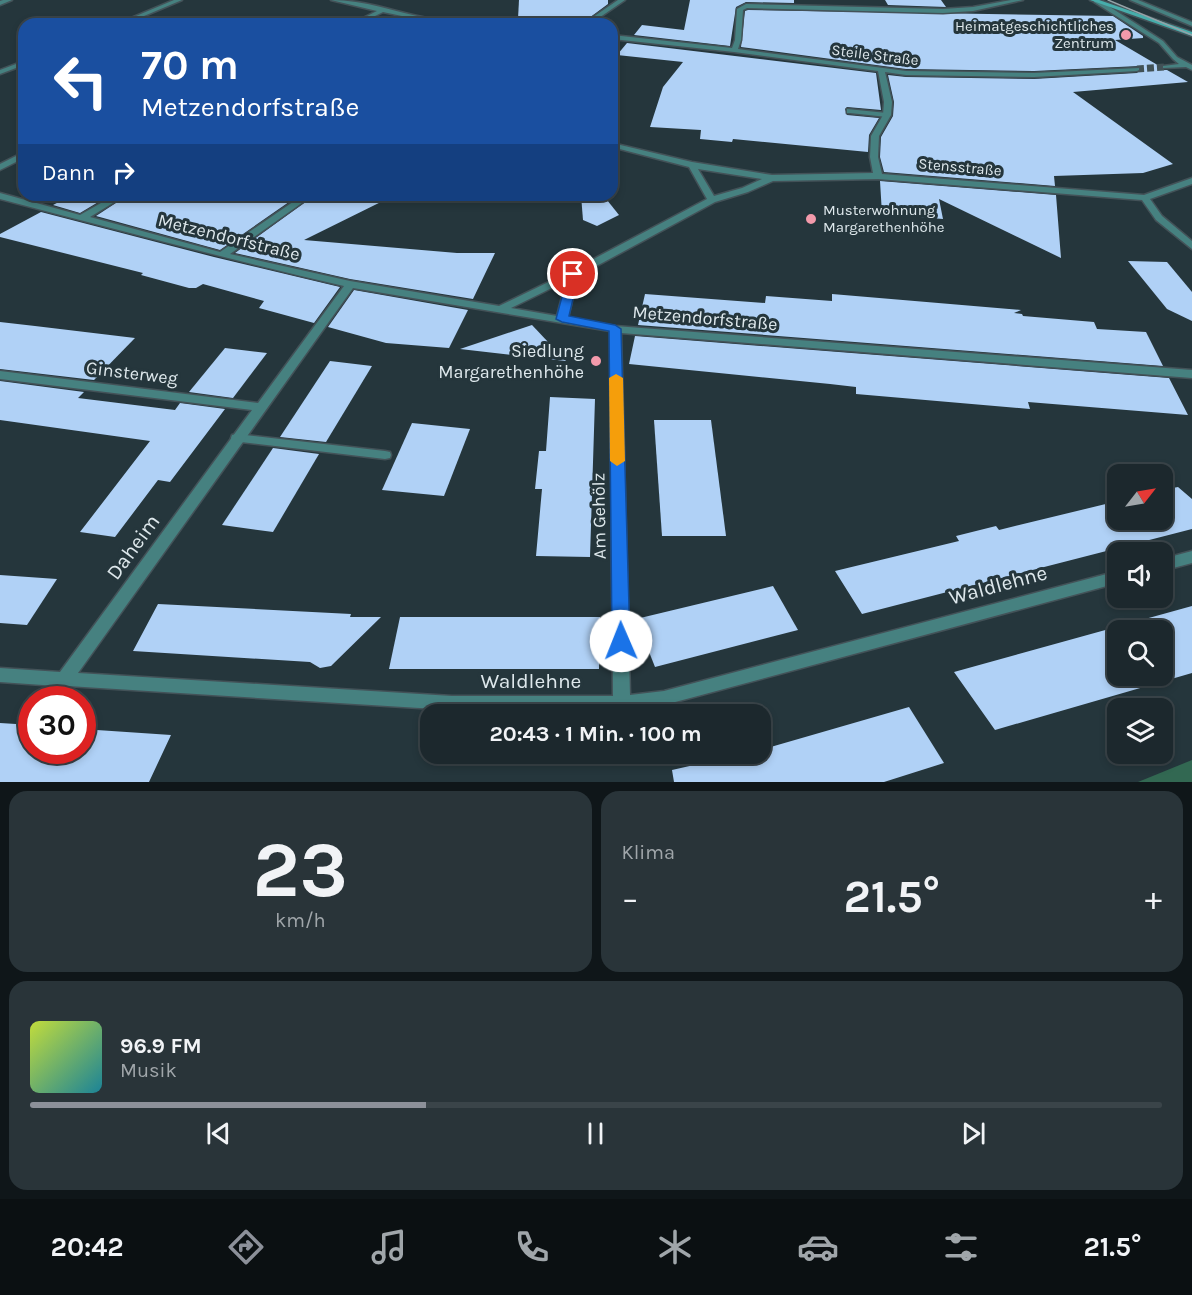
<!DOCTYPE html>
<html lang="de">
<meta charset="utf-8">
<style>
body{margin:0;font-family:Karla,sans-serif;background:#293439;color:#f1f3f6;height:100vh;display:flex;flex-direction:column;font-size:22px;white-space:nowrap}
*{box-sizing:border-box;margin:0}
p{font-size:20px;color:#a0a6aa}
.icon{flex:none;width:33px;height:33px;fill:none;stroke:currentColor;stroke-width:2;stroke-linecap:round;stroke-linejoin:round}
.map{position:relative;height:782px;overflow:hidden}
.panel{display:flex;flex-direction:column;gap:9px;padding:9px;background:#0f1619;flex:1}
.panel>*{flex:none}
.guide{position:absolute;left:18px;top:18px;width:600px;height:183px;border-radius:18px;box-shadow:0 3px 9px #0003,0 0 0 2px #3a4449;background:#1a4fa0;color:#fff;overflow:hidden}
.needle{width:39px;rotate:59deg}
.tools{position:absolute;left:1107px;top:464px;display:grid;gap:12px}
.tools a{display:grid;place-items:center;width:66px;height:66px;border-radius:12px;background:#1c282d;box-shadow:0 3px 9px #0003,0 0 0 2px #3a4449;font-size:30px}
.speed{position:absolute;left:18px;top:686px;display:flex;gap:12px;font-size:30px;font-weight:700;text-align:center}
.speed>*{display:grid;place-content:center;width:78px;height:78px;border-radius:50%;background:#1c282d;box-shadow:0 3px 9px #0003,0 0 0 2px #3a4449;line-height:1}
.speed .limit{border:9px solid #d22;background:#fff;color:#111}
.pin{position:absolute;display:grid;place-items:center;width:51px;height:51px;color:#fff;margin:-26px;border:3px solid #fff;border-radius:50%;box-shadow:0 2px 6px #0007}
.me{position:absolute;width:66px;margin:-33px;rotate:359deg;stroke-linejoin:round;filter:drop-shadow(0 0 4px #0008)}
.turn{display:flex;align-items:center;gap:21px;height:126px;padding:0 24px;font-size:27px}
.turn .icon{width:78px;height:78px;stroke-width:2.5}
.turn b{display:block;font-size:42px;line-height:51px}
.then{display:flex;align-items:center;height:57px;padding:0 24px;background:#0003;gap:12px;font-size:22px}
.big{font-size:45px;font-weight:700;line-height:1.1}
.panel .card{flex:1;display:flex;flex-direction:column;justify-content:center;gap:9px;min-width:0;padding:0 21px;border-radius:18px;background:#293439}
.panel .dial{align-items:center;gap:0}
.dial b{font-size:78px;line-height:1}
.song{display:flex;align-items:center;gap:18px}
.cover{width:72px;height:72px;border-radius:9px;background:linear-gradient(135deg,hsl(70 70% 55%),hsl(190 70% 35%))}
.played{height:6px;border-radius:3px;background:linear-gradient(90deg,#8c9099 35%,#3a4449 35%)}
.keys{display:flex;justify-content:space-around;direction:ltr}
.heat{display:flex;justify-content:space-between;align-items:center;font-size:33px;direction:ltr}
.panel .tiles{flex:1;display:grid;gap:9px;grid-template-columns:1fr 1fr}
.card:last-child{grid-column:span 2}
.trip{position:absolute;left:420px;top:704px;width:351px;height:60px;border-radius:18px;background:#1c282d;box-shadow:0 3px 9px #0003,0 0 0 2px #3a4449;font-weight:700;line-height:60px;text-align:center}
.tab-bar{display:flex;height:96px;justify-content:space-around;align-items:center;background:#0b1012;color:#a0a6aa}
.tab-bar .icon{width:42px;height:42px}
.tab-bar .active{color:#8c9099}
.tab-bar b{font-size:27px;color:#f1f3f6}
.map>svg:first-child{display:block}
</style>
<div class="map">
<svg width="1192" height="782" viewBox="0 0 1192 782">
<rect width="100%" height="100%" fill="#25363c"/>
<polygon fill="#326852" points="1192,760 1192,782 1138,782"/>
<g fill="#b0d1f6" fill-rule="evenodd">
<polygon points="519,0 608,0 608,4 581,24 518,19"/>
<polygon points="690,0 794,0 794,3 746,2 736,7 730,46 634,35 642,25 684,30"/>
<polygon points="885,0 941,0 946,7 888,5"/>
<polygon points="748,10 1113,16 1143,36 1143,38 1115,40 1161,67 1161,70 1167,70 1188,82 1073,92 1173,164 1143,173 1054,176 1055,186 884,172 880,157 881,137 893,116 894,102 888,75 906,77 1034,79 1137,73 1141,68 1139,66 1034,71 906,69 741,47 745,11"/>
<polygon points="627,43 876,73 881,110 847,107 845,109 847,115 879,118 869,135 868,152 733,139 732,142 700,139 701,130 650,127 663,87 683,62 617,55"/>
<polygon points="880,181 1056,195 1061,258 939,199 943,219 882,214"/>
<polygon points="72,195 110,195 80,213 53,205"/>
<polygon points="128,195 299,195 220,250 96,216"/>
<polygon points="315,195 395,195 304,240 457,253 495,253 473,299 350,279 235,253"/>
<polygon points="581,195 603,195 619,215 597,226 583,220"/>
<polygon points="41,212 214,257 340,287 314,323 259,308 264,301 203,284 196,288 189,288 141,275 143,273 0,237 0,234"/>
<polygon points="1128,261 1167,262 1192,292 1192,321 1167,309"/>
<polygon points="354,290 468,310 449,348 386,343 328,327"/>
<polygon points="645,294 765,303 766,296 832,301 832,294 1021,310 1014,313 1022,314 1023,316 1094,322 1097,329 1146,332 1163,366 638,325"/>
<polygon points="0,322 35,326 135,338 94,380 0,369"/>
<polygon points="532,325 566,361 460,349"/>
<polygon points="635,336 1169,378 1188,415 1028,402 1030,409 856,394 856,387 830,384 629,364"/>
<polygon points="225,348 267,353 233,398 189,392"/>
<polygon points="330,361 372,366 326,442 280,437"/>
<polygon points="0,381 84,392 78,398 175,410 180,403 225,409 170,482 158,480 115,537 80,532 150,441 0,420"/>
<polygon points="550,397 595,399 590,557 536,556 542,489 535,489 539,451 546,451"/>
<polygon points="654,420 711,420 726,536 662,536"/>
<polygon points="412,423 470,429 444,496 382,490"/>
<polygon points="273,448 319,454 273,532 222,525"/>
<polygon points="1178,487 1192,499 1192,529 862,614 835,571 959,541 956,536 996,526 999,530 1118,501 1118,519 1162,519 1162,490"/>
<polygon points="0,575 57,579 27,625 0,623"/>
<polygon points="773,586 798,630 655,667 636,619"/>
<polygon points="158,604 351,614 350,617 381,617 331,666 320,668 310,662 133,651"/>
<path d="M1192,606v67l-197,57 -41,-58zM1118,630h44v45h-44z"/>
<polygon points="400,617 600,617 599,669 389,669"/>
<polygon points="909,707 944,763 884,782 674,782 672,770 747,753 760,753 760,750"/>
<polygon points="0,723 32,725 32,750 82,750 82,729 171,735 149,782 0,782"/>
</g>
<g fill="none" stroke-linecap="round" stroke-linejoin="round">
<polyline stroke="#415156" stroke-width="7" stroke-dasharray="7 3" stroke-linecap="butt" points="1137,69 1165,67"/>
<defs>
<g id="lane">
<polygon points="847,109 887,113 891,115 887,117 850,113 847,113"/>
<polygon points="237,434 385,451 390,452 391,455 390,458 385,459 232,441 231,438 232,435"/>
</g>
<g id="street">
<polygon points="3,0 12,0 0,5 0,1"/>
<polygon points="174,0 182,0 125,24 117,24"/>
<path d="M331,0c34,0 64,12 96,18 17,3 35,3 52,4l3,2 -52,-2 -47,-10 -24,12h-8l26,-13z"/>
<polygon points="618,0 625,0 590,24 583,24"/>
<path d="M1011,0h12l-50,11 -30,2 -196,-5 -4,2 -2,30 -3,9 168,22 128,2 105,-5v2l-2,1 -103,6 -128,-2 -21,-3 7,30 -1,13 -12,21 -1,21 4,17 262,21 48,-17v6l-42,15 12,17 30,25v8l-36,-29 -14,-20 -264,-21 -105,2 -25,11 -33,10 -137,74 -10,42 47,8 577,44v8l-571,-45 9,362 34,-4 454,-120v12l-454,122 -42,5h-170l-384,-24 -5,2 -6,-2 -57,-4v-14l60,4 192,-262 -252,-31v-8l258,32 86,-117c-116,-27 -230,-57 -344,-87v-6l80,22 35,-20h11l-36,22 130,35 83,-57h10l-83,59 120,27 149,25 70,-34 138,-73 -18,-32 -77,-20v-4l80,19 80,13 101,-2 -3,-16 1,-21 12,-21 1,-13 -6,-31 -144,-19 -122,-13v-4l120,13 3,-8 2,-31 9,-5 197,5 30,-2zM698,169l64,10 -20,9 -28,8zM566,281l-9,35 -46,-8zM353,288l257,43 3,365h-161l-374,-23z"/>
<polygon points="1094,0 1099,0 1163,41 1177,57 1192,65 1192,70 1186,67 1163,68 1163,66 1179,64 1173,59 1159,43 1094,2"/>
<polygon points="1130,0 1138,0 1192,22 1192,26"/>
<polygon points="24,61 24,65 0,74 0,70"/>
<polygon points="24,152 24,158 0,170 0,164"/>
<polygon points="1192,551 1192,563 1162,571 1162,559"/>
</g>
<polygon id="secondary" points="1090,0 1099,0 1192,32 1192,36"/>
</defs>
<use href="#lane" stroke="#435258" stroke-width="3"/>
<use href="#street" stroke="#435258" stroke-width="3"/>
<use href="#secondary" stroke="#435258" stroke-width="3"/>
<use href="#lane" fill="#468180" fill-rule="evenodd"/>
<use href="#street" fill="#468180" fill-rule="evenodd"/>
<use href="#secondary" fill="#47adab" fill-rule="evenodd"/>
<polyline stroke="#96a3a8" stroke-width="1.5" points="1108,0 1192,35"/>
</g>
<polygon fill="#1a73e8" stroke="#114b97" stroke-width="1.5" points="573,271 579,274 569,316 615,325 621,329 630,641 627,646 621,649 615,646 612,641 609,331 562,322 556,319 568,274"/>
<polygon fill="#f59e0b" points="616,374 623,378 625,461 617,466 610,461 609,378"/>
<g fill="#f39aab" stroke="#25363c" stroke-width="2">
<circle cx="1126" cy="35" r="6"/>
<circle cx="811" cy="219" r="6"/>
<circle cx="596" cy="361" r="6"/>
</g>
<g text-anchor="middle" stroke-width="6" stroke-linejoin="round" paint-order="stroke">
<g font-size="15" fill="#dee8ec" stroke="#25363c" text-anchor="end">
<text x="1114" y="31">Heimatgeschichtliches<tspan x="1114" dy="17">Zentrum</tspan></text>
<text x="823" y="215" text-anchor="start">Musterwohnung<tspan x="823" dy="17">Margarethenhöhe</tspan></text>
</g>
<g font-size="15" fill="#dee8ec" stroke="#25363c">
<text transform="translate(875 55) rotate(7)" y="5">Steile Straße</text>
<text transform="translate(960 167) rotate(5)" y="5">Stensstraße</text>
</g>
<g font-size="18" fill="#dee8ec" stroke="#25363c">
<text transform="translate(229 237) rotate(14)" y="6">Metzendorfstraße</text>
<text transform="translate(705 318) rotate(5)" y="6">Metzendorfstraße</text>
<text transform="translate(132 373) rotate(7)" y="6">Ginsterweg</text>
<text transform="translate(599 516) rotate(-91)" y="6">Am Gehölz</text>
</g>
<g font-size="18" fill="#dee8ec" stroke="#25363c" text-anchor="end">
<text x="584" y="357">Siedlung<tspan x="584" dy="21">Margarethenhöhe</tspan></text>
</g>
<g font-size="21" fill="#dee8ec" stroke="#25363c">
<text transform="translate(133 547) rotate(-54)" y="7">Daheim</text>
<text transform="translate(998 585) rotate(-15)" y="7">Waldlehne</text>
<text x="531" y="688">Waldlehne</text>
</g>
</g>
</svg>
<div class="tools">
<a><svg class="needle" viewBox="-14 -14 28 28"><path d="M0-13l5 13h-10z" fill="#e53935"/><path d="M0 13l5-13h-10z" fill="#a0a6aa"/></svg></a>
<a><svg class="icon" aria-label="sound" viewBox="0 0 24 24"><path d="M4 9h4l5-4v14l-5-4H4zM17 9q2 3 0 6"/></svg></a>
<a><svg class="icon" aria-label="search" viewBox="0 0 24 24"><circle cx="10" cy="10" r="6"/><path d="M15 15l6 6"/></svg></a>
<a><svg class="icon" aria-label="layers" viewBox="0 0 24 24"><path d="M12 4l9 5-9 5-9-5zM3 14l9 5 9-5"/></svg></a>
</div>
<div class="speed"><div class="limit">30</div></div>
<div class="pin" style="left:573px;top:274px;background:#d93025"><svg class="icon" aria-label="arrive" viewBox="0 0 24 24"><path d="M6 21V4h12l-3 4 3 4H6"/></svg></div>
<svg class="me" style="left:621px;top:641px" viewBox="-20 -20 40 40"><circle r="19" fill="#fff"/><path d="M0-13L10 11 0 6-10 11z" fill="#1a73e8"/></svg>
<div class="trip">20:43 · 1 Min. · 100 m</div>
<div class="guide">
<div class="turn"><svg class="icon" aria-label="left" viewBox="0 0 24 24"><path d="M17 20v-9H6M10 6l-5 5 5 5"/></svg><div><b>70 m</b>Metzendorfstraße</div></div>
<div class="then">Dann<svg class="icon" aria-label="right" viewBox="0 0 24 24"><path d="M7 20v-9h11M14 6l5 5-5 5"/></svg></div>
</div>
</div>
<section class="panel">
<div class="tiles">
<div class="card dial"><b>23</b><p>km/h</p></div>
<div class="card"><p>Klima</p>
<div class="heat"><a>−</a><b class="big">21.5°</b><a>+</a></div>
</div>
<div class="card">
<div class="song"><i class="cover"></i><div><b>96.9 FM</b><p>Musik</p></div></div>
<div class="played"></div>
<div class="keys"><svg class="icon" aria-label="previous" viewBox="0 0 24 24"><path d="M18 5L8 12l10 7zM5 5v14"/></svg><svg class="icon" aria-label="pause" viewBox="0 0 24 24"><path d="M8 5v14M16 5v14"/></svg><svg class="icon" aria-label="next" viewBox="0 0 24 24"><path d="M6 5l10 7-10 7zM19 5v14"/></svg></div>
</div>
</div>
</section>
<nav class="tab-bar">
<b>20:42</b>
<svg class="icon active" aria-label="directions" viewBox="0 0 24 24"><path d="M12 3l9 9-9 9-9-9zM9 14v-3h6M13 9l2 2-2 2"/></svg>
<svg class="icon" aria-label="music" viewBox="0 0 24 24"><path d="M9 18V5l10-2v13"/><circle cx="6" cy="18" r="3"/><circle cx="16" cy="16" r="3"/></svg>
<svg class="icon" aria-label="phone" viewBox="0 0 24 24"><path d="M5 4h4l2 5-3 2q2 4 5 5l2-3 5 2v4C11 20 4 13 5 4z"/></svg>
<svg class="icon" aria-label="climate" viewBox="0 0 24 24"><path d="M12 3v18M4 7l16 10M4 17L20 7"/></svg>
<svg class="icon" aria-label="car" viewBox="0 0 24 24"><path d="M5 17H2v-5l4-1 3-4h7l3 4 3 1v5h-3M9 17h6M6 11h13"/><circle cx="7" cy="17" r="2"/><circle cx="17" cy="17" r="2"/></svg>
<svg class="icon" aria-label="filters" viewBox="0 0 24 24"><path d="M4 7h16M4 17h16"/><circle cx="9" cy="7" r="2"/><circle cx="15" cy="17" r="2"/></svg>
<b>21.5°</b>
</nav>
